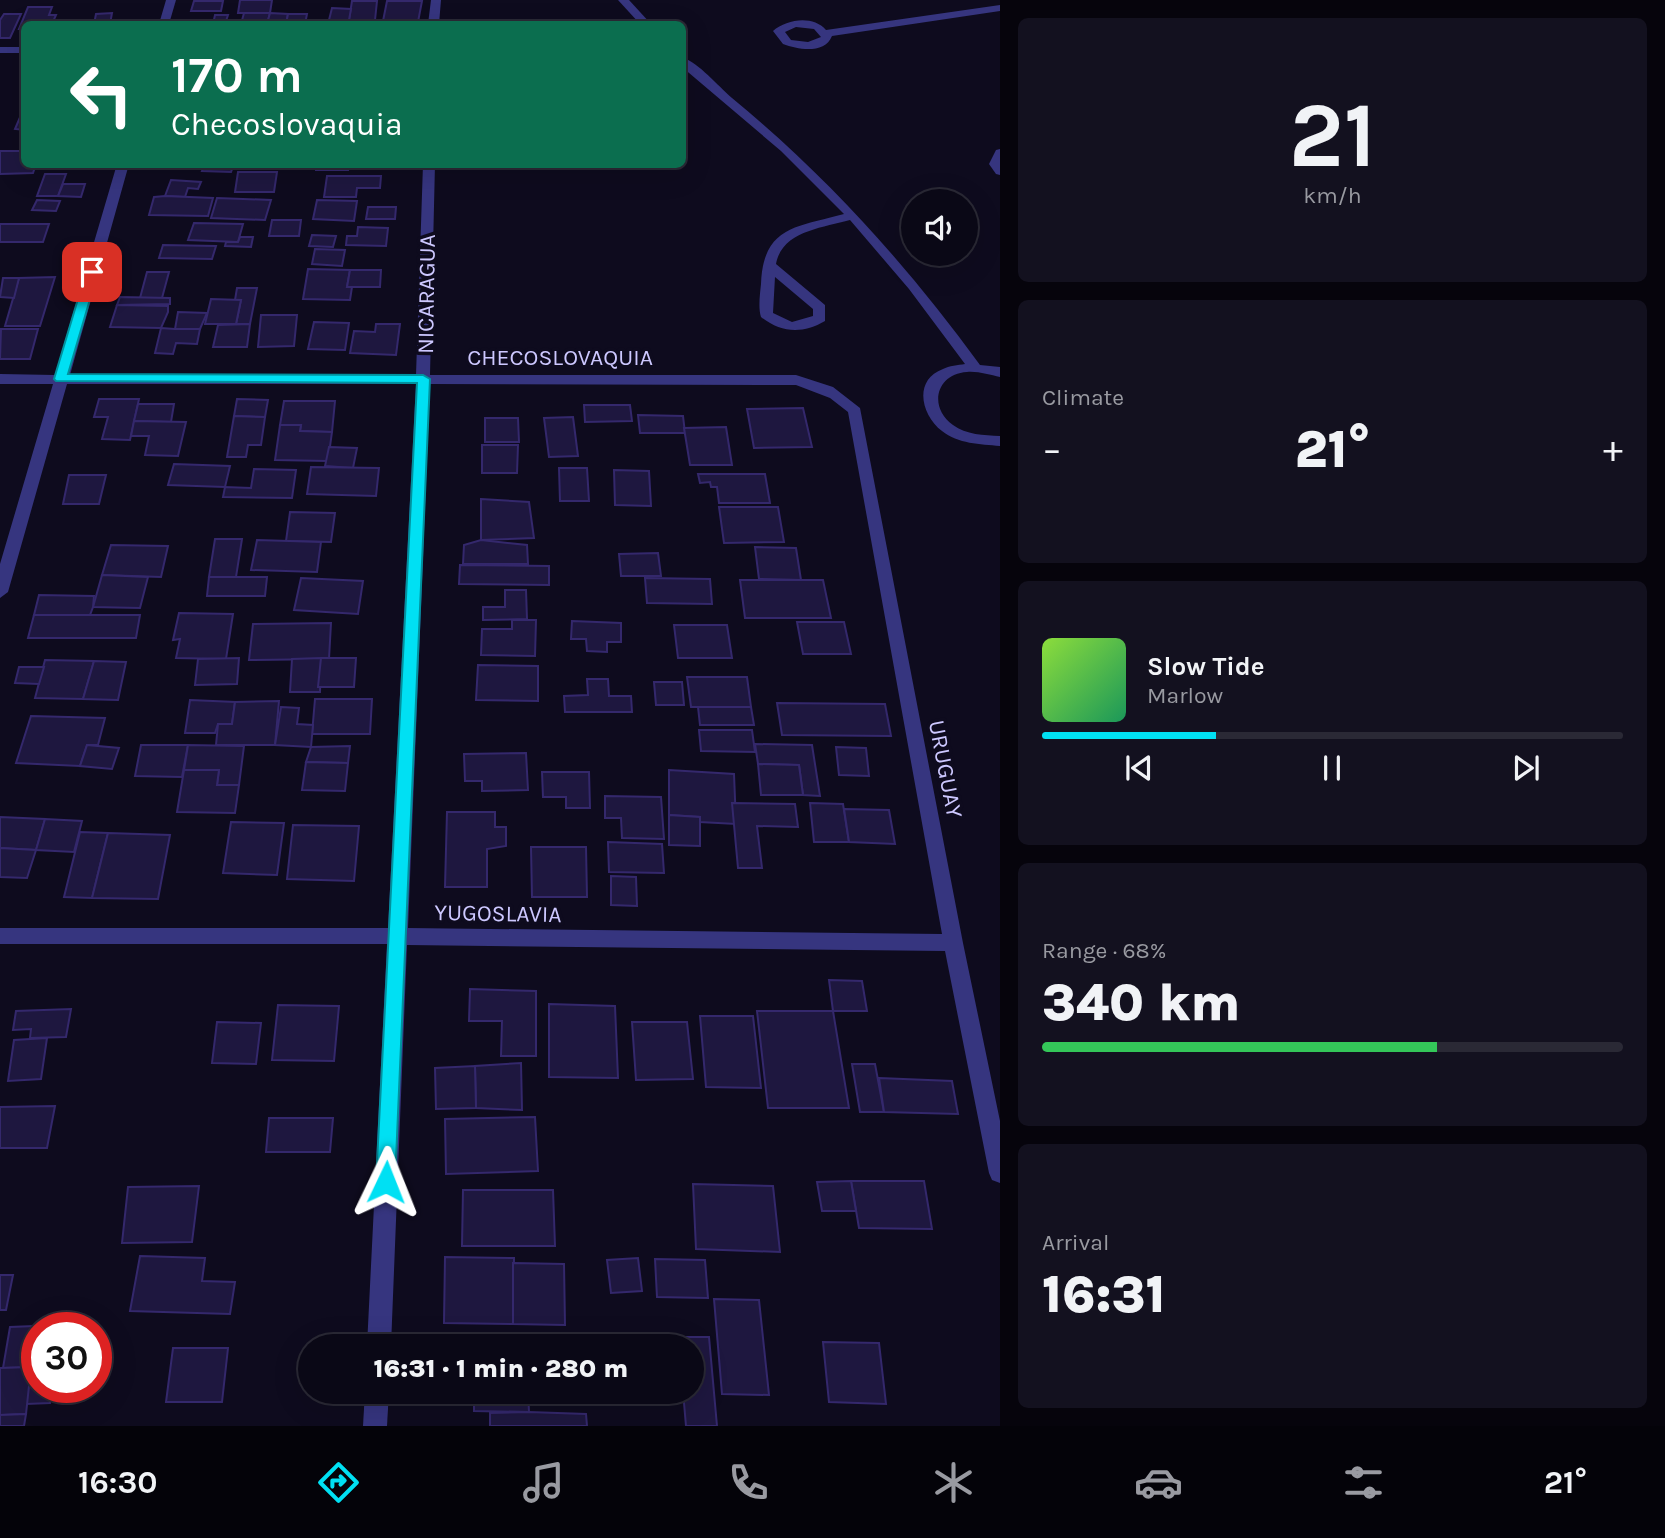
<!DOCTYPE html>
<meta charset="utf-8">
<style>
body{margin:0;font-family:Karla,sans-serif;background:#13111f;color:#f1f3f6;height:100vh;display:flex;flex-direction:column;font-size:26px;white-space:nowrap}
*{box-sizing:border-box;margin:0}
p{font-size:23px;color:#999aa1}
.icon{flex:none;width:38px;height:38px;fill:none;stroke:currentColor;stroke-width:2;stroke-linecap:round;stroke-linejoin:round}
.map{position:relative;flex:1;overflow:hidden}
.details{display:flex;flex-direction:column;gap:18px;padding:18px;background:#06040c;width:665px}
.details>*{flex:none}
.top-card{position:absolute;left:21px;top:21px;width:665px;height:147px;border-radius:10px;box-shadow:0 7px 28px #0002,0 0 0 2px #2a2935;background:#0b6e4f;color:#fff;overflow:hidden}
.buttons{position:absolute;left:901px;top:189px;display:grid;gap:14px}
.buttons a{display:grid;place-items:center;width:77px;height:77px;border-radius:50%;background:#0a0816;box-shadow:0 7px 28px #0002,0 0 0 2px #2a2935;font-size:35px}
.speed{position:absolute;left:21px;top:1312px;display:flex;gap:14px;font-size:35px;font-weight:700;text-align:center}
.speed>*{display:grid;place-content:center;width:91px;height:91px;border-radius:50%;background:#0a0816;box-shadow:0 7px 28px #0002,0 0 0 2px #2a2935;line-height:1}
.speed .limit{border:10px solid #d22;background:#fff;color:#111}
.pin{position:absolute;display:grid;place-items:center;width:60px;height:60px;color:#fff;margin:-30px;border-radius:14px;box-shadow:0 4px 10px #0006}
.me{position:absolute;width:77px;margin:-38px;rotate:2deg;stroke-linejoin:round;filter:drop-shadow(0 0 5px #0008)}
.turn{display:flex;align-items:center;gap:24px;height:147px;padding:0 35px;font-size:32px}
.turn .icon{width:91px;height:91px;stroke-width:2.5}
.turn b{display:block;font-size:49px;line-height:60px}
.big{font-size:52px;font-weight:800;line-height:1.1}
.details .card{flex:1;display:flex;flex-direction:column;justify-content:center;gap:10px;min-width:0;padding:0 24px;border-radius:10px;background:#13111f}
.details .dial{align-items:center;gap:0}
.dial b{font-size:91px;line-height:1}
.song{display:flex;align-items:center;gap:21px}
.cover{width:84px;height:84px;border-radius:10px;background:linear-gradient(135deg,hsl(90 70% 55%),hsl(150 70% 35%))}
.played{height:7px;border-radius:4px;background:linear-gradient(90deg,#00e0f3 30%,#2a2935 30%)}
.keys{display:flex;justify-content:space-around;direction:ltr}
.heat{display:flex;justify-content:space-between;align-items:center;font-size:38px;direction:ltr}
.charge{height:10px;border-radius:5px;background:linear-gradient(90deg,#34c759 68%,#2a2935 0)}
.trip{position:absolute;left:298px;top:1334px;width:406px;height:70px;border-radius:35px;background:#0a0816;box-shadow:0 7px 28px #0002,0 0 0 2px #2a2935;font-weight:800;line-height:70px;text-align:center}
.menu{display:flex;height:112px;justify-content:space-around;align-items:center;background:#040309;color:#999aa1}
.menu .icon{width:49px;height:49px}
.menu .active{color:#00e0f3}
.menu b{font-size:32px;color:#f1f3f6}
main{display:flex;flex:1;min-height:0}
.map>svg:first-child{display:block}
</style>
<main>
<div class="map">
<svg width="1000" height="1426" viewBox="0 0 1000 1426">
<rect width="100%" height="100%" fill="#0e0b1e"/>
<g fill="#1e173f" stroke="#34286c" stroke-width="2">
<polygon points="240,0 272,0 270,13 238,13"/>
<polygon points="194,1 223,1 221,11 191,11"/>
<polygon points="352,1 377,1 375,20 349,20"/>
<polygon points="387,1 422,1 418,22 383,21"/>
<polygon points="28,7 52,7 49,15 56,15 52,24 24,24 24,29 19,29"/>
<polygon points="332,8 351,9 349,20 354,20 353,24 328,24"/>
<polygon points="112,13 110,24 94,24 96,14"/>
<polygon points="244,13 270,13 267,24 241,24"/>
<polygon points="270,13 288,14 286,24 267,24"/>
<polygon points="4,14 21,14 10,38 0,38 0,20"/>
<polygon points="288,14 307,14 305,24 286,24"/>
<polygon points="215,15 228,15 225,24 213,24"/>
<polygon points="57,20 90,20 89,24 56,24"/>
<polygon points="24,108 24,130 15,129"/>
<polygon points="0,151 24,151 24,164 36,164 33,173 0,174"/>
<polygon points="205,164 234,164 231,172 202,171"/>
<rect x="316" y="164" width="32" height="6"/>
<polygon points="238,172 277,172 274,192 235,192"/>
<polygon points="45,174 66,174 58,196 37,196"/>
<polygon points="327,176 381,176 380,188 357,188 356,197 324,197"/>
<polygon points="171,180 201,182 198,189 188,188 185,197 165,196"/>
<polygon points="63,184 85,184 81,197 58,196"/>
<polygon points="154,197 165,196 213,198 208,216 149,215"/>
<polygon points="217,198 271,200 265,220 211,218"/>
<polygon points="37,200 60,201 56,211 32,210"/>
<polygon points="317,200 357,201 354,221 313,219"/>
<polygon points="368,207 396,207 395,219 366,219"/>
<polygon points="272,220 301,220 299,236 269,236"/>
<polygon points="194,223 243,224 238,242 188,240"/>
<polygon points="0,224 49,224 43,242 0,242"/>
<polygon points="358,227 388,228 386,246 346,245 347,236 357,236"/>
<polygon points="312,235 336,236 333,247 309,246"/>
<polygon points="240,237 253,237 251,247 225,246 226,242 238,242"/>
<polygon points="163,245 216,246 212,259 159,258"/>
<polygon points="315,249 345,250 342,266 312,264"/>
<polygon points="308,269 350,270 347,287 352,287 350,300 303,299"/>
<polygon points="350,270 381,270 380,287 347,287"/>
<polygon points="147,272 169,272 162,298 140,298"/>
<polygon points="55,277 40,326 5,326 19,278"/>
<polygon points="3,278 19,278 14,298 0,297"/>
<polygon points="237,288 257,288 250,324 236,324 241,300 235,300"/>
<polygon points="120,297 170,298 170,304 117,305"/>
<polygon points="211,299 241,300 236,324 205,324"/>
<polygon points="117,305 168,306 168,312 161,328 110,327"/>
<polygon points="178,312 207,313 200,329 175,329"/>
<polygon points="261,315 297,315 294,346 258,347"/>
<polygon points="314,322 349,323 345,350 308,349"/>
<polygon points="250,324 247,347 213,347 218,325"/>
<polygon points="376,324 400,324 396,355 350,353 354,331 375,332"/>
<polygon points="161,328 175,329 200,329 197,344 176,343 173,354 155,353"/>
<polygon points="1,329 38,329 30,359 0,359"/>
<polygon points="99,399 139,399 130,440 102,439 108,417 94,417"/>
<polygon points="237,399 268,400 265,417 234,416"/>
<polygon points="284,401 335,401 332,432 300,431 301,425 280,425"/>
<polygon points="138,404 174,404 171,422 134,421"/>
<polygon points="584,405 630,405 632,421 585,422"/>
<polygon points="803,408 812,447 754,448 747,409"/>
<polygon points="638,415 683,416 685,433 640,433"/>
<polygon points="234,416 265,417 261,445 248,445 246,457 227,457"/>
<polygon points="573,417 578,456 549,457 544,418"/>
<polygon points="485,418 518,418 519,442 485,442"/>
<polygon points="134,421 186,422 178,456 145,455 149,436 131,436"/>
<polygon points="280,425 301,425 300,431 332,432 328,461 275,460"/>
<polygon points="726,427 732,465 690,465 684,428"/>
<polygon points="482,445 518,445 517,473 482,473"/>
<polygon points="329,447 357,448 353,468 325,466"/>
<polygon points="174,464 230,466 225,487 168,485"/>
<polygon points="311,467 379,468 376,496 307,494"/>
<polygon points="559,468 587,468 589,501 560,501"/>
<polygon points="254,469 296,470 292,498 223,497 225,487 251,488"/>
<polygon points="614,470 649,471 651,506 615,505"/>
<polygon points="698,474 765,474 770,503 719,503 717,487 711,487 710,482 700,483"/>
<polygon points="69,475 106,475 99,504 63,504"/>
<polygon points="481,499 529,502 534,538 481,540"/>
<polygon points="719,507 778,507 784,542 724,543"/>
<polygon points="290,512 335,513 331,542 286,541"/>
<polygon points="215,539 242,539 236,577 209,577"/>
<polygon points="257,540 321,542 317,572 251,570"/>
<polygon points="481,540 527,545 528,564 463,564 464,545"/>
<polygon points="111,545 168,546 161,577 102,575"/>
<polygon points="755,547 796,548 801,580 759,579"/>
<polygon points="658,553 661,576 621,576 619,554"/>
<polygon points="460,565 549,566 549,585 459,584"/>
<polygon points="102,575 148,577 140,608 93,607"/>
<polygon points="209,577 267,577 265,596 207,596"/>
<polygon points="301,578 363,581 358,614 294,610"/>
<polygon points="645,578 710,579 712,604 647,603"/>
<polygon points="740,580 823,580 831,618 745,618"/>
<polygon points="505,590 526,590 527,619 483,620 483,607 505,607"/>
<polygon points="39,595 94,596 93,607 90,615 34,615"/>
<polygon points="179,613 233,614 226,659 176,658 180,639 173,640"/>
<polygon points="34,615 140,615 136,638 28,638"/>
<polygon points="512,620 536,620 535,656 481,655 482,629 512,629"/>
<polygon points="572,621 621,623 621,642 607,642 607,652 587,651 586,639 571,639"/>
<polygon points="797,622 844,622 851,654 803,654"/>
<polygon points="331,623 329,659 249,660 253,624"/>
<polygon points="674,625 727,625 732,658 678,658"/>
<polygon points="239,658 237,684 195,685 198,659"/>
<polygon points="321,658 320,692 290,692 292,659"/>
<polygon points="321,658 356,658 354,687 318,687"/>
<polygon points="45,660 94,661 83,699 35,698"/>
<polygon points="94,661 126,662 118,700 83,699"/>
<polygon points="478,665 538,666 538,701 476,700"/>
<polygon points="19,667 44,667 39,684 15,683"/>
<polygon points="687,677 747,677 751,707 691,707"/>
<polygon points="587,679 608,679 609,696 631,696 632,712 565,712 564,696 588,695"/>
<polygon points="654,682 682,682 684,705 656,705"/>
<polygon points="315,699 372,699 370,734 312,734"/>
<polygon points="190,700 235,702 232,724 218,724 215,733 185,733"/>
<polygon points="279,701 275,745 216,745 218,724 232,724 235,702"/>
<polygon points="777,703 885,704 891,736 782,735"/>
<polygon points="281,707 299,708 297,724 313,725 311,747 275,745"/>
<polygon points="698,707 751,707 754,725 700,725"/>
<polygon points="31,716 105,718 98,745 87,745 80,766 16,763"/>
<polygon points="699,730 752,730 755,752 701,751"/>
<polygon points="755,744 812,745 820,796 803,795 799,765 758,764"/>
<polygon points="87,745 119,748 112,769 80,766"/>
<polygon points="141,745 188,745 182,777 135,776"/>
<polygon points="188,745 244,746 239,785 217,785 219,770 184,770"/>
<polygon points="350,746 348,763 306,762 311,747"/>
<polygon points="836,747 866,748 869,776 839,775"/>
<polygon points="526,753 528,790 482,791 482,781 465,781 464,754"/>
<polygon points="306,762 348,763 345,791 302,790"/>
<polygon points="758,764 799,765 803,795 761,795"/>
<polygon points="184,770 219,770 217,785 239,785 235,813 177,812"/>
<polygon points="669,770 734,774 736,824 700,822 700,817 669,815"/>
<polygon points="542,772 589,772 590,808 566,808 566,797 543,797"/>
<polygon points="605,796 661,797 664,839 622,838 621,818 605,818"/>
<polygon points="732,803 795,804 798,827 757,826 762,868 738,868"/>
<polygon points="810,803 843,804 849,842 814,842"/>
<polygon points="844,809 889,810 895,844 849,842"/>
<polygon points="447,812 495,812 495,827 506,827 506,846 487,849 487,887 445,887"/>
<polygon points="669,815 700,817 700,846 669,845"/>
<polygon points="0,817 45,819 36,850 0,848"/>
<polygon points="45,819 82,821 74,852 36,850"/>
<polygon points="231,822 284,823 277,875 223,873"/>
<polygon points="293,825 359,826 354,881 287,879"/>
<polygon points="80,832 108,833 92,898 64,897"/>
<polygon points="108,833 170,835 158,899 92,898"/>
<polygon points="608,842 662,844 664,873 609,872"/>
<polygon points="531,847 586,847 587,897 532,897"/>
<polygon points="0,848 36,850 27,878 0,877"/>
<polygon points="611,876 636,877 637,906 611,905"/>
<polygon points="829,980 862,981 867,1011 833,1011"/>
<polygon points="470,989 536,991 536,1056 501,1056 502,1021 469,1021"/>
<polygon points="549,1004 615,1006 618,1078 549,1077"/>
<polygon points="278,1005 339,1006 334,1061 272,1060"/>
<polygon points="71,1009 66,1037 30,1038 31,1029 13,1030 16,1011"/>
<polygon points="757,1011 833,1011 849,1108 768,1108"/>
<polygon points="700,1016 753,1016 761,1088 706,1087"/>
<polygon points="217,1022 261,1023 256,1064 212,1063"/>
<polygon points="632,1022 687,1022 693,1079 636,1080"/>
<polygon points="47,1038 41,1079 8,1081 14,1040"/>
<polygon points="521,1063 522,1110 476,1108 475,1066"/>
<polygon points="852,1064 875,1064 884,1112 860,1112"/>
<polygon points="475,1066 476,1108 436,1109 435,1068"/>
<polygon points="879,1078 952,1081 958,1114 884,1112"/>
<polygon points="55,1106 47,1148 0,1148 0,1107"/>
<polygon points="535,1117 538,1171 446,1174 445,1119"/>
<polygon points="269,1118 333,1118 330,1152 266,1152"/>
<polygon points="851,1181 924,1181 932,1229 859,1228"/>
<polygon points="851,1181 856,1211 822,1211 817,1182"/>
<polygon points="693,1184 773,1186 780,1252 696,1249"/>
<polygon points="199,1186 192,1242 122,1243 128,1187"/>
<polygon points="463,1190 553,1190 555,1246 462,1246"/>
<polygon points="140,1256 205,1258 202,1281 235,1282 230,1314 130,1311"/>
<polygon points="445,1257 514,1258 513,1324 444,1323"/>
<polygon points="638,1258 642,1291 611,1293 607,1260"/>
<polygon points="655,1259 705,1260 708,1298 657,1297"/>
<polygon points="513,1263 564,1264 565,1325 513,1324"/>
<polygon points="0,1275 13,1275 6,1310 0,1310"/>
<polygon points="714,1299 759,1300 769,1395 722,1394"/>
<polygon points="59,1325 59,1328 37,1328 37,1388 51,1388 50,1403 26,1404 31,1367 3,1368 10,1327"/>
<polygon points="679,1337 709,1337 717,1426 686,1426 683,1391 691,1391 691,1346 679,1346"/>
<polygon points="823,1342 879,1343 886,1404 829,1402"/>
<polygon points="173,1348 228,1348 222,1402 166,1402"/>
<polygon points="31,1367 26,1414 0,1415 0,1368"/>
<polygon points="474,1391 528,1391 529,1412 474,1411"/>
<polygon points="529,1412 586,1414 587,1426 490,1426 490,1413"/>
<polygon points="26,1414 24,1426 0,1426 0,1415"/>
</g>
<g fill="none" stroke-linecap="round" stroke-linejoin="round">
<g fill="#36357f" fill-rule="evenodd">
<polygon points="166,0 176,0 169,24 159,24"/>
<polygon points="431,0 441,0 439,24 428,24"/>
<polygon points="618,0 629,0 651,24 640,24"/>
<path d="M1000,5v6l-168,25c-7,18 -33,14 -49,8l-10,-13c14,-12 40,-16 53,-1zM796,27l18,2 7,8 -13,5 -17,-2 -6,-8z"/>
<rect x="0" y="47" width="24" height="6"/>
<path d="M682,57c18,7 35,28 50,41 95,78 175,167 248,267l20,2v10c-10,-2 -22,-6 -33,-5 -31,2 -39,35 -14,53 13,10 31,10 47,11v10c-20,-2 -42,-2 -58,-15 -21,-16 -29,-51 1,-62 6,-3 15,-4 22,-5l-56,-75 -59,-69c-28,8 -68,11 -74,44l49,41v16c-22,13 -44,12 -64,-4 -3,-9 -1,-23 0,-33 2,-58 36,-57 83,-70l-63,-63 -99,-84zM775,277l38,32v7l-21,6 -19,-9z"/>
<polygon points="1000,149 1000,175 996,174 989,164 996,150"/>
<path d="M117,164h12l-59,211h346l7,-211h12l-5,211h366l37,12 27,21 103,535 37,178v62l-8,-3 -3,-7 -44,-222 -538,-6 -16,401h-24l20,-402h-387v-16h388l28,-544h-349l-59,208 -8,6v-34l53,-180h-53v-10l55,1zM430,384l366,1 34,13 18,14 94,522 -534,-6z"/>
<polygon points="365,1391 389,1391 387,1426 363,1426"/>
</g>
</g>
<polygon fill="#00e0f3" stroke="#00929e" stroke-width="2" points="87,269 98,272 68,374 423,375 430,379 395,1182 393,1188 386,1191 379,1188 376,1182 417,383 56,381 54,379"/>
<g text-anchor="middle" stroke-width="7" stroke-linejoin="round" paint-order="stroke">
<g font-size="23" fill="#cdc8ff" stroke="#0e0b1e">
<text transform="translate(426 294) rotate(-89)" y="8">NICARAGUA</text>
<text x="560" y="365">CHECOSLOVAQUIA</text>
<text transform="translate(946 769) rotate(79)" y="8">URUGUAY</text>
<text transform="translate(498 913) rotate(1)" y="8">YUGOSLAVIA</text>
</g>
</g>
</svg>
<div class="buttons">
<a><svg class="icon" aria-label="sound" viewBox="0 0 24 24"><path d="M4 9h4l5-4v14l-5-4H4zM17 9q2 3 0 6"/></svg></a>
</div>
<div class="speed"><div class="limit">30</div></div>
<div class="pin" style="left:92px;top:272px;background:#d93025"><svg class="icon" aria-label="arrive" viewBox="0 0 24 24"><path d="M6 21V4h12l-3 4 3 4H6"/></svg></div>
<svg class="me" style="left:386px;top:1182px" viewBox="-20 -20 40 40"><path d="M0-17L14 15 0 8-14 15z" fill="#00e0f3" stroke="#fff" stroke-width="4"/></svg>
<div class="trip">16:31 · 1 min · 280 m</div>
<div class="top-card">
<div class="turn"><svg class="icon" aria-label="left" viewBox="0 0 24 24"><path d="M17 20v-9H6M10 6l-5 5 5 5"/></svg><div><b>170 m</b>Checoslovaquia</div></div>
</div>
</div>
<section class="details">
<div class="card dial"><b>21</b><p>km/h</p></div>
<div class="card"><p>Climate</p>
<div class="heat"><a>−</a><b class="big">21°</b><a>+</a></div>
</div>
<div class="card">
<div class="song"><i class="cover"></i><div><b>Slow Tide</b><p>Marlow</p></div></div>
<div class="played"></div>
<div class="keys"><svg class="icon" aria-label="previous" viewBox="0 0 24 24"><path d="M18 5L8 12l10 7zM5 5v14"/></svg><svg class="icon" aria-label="pause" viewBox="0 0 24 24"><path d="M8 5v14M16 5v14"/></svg><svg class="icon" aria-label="next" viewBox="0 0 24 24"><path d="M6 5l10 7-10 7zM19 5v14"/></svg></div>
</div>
<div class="card"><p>Range · 68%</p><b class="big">340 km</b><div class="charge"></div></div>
<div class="card"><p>Arrival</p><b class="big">16:31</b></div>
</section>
</main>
<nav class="menu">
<b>16:30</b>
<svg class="icon active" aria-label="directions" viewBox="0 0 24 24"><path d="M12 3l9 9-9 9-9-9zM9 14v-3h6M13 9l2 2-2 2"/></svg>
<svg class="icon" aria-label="music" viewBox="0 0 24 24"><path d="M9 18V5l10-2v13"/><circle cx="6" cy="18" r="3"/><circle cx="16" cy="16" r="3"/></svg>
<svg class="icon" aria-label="phone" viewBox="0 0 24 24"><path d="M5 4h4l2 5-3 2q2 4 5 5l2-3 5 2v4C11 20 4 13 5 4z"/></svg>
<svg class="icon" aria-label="climate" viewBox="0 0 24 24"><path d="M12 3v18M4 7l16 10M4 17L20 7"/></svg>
<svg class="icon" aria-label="car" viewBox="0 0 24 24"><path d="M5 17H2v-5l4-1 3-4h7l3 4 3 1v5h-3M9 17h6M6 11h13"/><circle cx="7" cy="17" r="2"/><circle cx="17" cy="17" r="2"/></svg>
<svg class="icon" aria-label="filters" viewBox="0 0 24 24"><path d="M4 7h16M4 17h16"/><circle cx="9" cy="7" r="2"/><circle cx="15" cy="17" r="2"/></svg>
<b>21°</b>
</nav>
